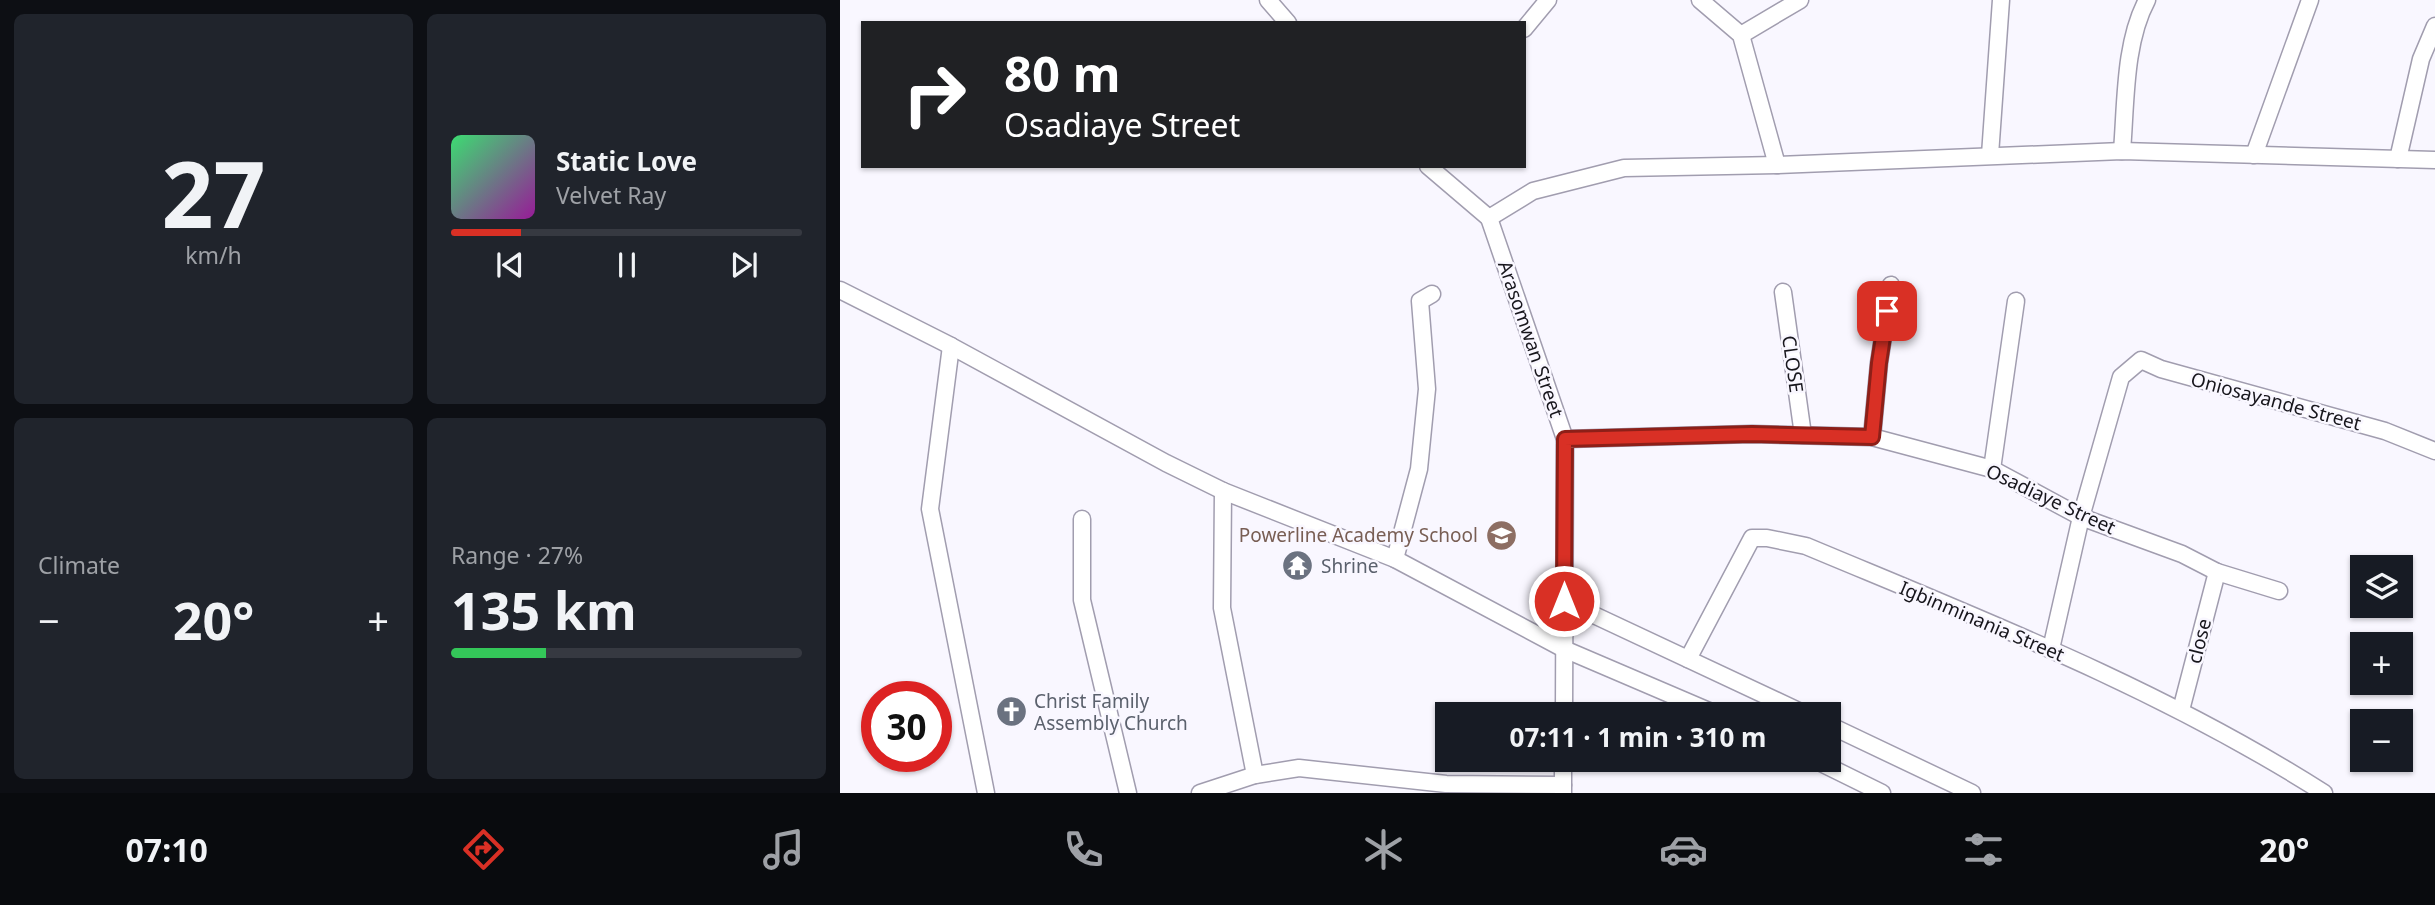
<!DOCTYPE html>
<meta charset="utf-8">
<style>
body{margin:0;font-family:"Noto Sans",sans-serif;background:#20242c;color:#f1f3f6;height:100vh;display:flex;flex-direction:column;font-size:26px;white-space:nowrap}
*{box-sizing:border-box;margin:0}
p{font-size:23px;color:#9ea1a6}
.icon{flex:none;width:38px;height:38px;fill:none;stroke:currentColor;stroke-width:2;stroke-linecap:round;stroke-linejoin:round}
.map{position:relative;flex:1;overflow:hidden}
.panel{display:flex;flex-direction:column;gap:14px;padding:14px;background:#0d0f14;width:840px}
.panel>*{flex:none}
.hud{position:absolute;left:21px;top:21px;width:665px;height:147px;border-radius:0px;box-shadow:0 2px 5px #0004;background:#202124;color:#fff;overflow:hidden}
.tools{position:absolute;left:1510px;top:555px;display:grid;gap:14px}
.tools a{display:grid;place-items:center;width:63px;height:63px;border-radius:0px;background:#171b24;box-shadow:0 2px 5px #0004;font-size:35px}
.speed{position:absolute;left:21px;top:681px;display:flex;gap:14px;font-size:35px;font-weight:700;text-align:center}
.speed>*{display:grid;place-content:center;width:91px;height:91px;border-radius:50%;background:#171b24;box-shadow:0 2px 5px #0004;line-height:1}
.speed .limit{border:10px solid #d22;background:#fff;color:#111}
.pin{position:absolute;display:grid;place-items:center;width:60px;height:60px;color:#fff;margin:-30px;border-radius:14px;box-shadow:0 4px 10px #0006}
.me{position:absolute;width:77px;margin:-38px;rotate:0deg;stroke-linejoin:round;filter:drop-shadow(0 0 5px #0008)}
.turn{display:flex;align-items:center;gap:24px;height:147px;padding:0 28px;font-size:32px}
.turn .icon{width:91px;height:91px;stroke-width:2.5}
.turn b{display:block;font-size:49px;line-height:60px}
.big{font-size:52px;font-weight:700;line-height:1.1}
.panel .card{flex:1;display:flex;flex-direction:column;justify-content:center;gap:10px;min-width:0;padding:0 24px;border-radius:10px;background:#20242c}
.panel .dial{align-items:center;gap:0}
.dial b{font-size:91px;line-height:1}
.song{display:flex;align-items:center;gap:21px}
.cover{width:84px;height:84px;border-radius:10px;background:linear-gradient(135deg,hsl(140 70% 55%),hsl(300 70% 35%))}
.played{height:7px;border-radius:4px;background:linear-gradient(90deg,#d93025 20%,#363941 20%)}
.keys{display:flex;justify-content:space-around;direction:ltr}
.heat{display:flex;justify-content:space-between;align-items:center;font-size:38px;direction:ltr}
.charge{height:10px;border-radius:5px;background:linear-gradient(90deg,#34c759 27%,#363941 0)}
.panel .tiles{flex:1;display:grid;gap:14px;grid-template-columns:repeat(2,1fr)}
.trip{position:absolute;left:595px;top:702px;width:406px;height:70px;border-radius:0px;background:#171b24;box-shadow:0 2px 5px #0004;font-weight:700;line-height:70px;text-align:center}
.menu{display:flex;height:112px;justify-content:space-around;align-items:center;background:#090b0e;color:#9ea1a6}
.menu .icon{width:49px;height:49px}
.menu .current{color:#d93025}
.menu b{font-size:32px;color:#f1f3f6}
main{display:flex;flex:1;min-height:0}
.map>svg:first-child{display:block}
</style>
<main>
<section class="panel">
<div class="tiles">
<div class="card dial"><b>27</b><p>km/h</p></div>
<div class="card">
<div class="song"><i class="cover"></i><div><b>Static Love</b><p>Velvet Ray</p></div></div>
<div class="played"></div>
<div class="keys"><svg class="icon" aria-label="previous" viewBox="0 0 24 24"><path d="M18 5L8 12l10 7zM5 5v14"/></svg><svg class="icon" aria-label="pause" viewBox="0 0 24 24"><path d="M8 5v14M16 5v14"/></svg><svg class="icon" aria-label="next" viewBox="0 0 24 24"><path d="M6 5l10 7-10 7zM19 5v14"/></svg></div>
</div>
<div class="card"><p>Climate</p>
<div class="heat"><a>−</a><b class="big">20°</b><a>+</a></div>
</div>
<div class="card"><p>Range · 27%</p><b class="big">135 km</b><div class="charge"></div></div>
</div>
</section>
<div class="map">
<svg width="1595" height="793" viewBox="0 0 1595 793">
<rect width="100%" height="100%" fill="#f9f7ff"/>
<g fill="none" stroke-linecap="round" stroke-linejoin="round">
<defs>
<g id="minor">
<polyline points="428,0 448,23"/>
<polyline points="860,0 901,35 937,165"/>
<polyline points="684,29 708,0"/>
<polyline points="901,35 960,0"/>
<path d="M1282,151c4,-48 2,-108 25,-151"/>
<polyline points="1150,155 1161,0"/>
<polyline points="1414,155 1470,0"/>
<polyline points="1558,159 1581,59 1595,26"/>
<polyline points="588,166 649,218"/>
<polyline points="649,218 693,191 784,168 937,165 1282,151 1595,160"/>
<polyline points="649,218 725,439 724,714"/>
<polyline points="0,290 111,346 326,463 383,491 555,559 724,649 876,714"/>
<polyline points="943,292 963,435"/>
<polyline points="111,346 90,509 146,793"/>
<polyline points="1032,437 1039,363 1051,285"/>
<polyline points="725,439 912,434 1032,437 1152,469 1241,517 1342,554 1377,572 1439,591"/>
<polyline points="1152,469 1176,301"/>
<polyline points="383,491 382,608 415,775"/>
<polyline points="242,519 242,600 288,793"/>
<polyline points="555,559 579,469 587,389 580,301 592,294"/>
<polyline points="724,601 965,714"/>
<polyline points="1211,649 1241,517 1281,377 1301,360 1321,369 1545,431 1595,451"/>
<path d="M848,659l64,-121h15l39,8c177,74 355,143 518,247"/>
<polyline points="1341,710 1377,572"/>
<polyline points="989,725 1132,793"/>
<polyline points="723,760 723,793"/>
<polyline points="975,760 1042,793"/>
<polyline points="360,793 415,775 459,768 606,784 723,785"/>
</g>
</defs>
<use href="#minor" stroke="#a19daf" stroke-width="19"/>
<use href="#minor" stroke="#fff" stroke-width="16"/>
</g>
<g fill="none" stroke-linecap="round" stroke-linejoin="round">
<defs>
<polyline id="route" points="724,601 725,439 912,434 1032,437 1039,363 1047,311"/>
</defs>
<use href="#route" stroke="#8d1f18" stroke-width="18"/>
<use href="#route" stroke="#d93025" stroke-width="12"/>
</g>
<defs>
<symbol id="school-disc" viewBox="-11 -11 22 22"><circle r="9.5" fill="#8d6e63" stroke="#f9f7ff"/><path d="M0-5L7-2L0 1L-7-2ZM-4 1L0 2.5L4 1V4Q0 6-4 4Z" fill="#fff"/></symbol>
<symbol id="temple-disc" viewBox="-11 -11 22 22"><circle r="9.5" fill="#6b7280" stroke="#f9f7ff"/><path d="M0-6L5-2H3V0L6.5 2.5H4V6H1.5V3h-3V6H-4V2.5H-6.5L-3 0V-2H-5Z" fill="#fff"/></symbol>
<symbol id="church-disc" viewBox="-11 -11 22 22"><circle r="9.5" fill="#6b7280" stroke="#f9f7ff"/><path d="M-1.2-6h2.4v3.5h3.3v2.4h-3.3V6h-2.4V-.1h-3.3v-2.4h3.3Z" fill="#fff"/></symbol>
</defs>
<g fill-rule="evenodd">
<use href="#school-disc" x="644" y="518" width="35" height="35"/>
<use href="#temple-disc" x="440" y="548" width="35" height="35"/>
<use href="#church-disc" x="154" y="694" width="35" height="35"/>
</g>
<g text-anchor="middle" stroke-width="5" stroke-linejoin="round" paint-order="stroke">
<g font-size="19" fill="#17161c" stroke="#f9f7ff">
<text transform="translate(691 339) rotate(71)" y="7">Arasomwan Street</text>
<text transform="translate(953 364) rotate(82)" y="7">CLOSE</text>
<text transform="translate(1436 401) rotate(15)" y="7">Oniosayande Street</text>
<text transform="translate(1211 499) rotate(25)" y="7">Osadiaye Street</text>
<text transform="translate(1142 621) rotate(23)" y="7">Igbinminania Street</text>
<text transform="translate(1359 641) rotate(-76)" y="7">close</text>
</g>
<g font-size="19" fill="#785e54" stroke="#f9f7ff" text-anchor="end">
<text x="638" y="542">Powerline Academy School</text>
</g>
<g font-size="19" fill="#5b616d" stroke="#f9f7ff" text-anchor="start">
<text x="481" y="573">Shrine</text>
<text x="194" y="708">Christ Family<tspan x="194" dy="22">Assembly Church</tspan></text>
</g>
</g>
</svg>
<div class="tools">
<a><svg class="icon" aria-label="layers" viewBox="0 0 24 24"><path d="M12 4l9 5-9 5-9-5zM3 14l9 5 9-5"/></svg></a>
<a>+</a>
<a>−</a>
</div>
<div class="speed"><div class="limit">30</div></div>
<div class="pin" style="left:1047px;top:311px;background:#d93025"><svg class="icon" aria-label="arrive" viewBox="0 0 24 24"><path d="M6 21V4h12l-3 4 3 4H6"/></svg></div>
<svg class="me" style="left:724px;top:601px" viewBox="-20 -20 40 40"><circle r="17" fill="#d93025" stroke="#fff" stroke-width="3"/><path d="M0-11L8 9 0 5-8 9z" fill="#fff"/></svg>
<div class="trip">07:11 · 1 min · 310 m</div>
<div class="hud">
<div class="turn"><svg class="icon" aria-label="right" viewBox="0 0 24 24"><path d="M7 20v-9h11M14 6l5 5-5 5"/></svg><div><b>80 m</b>Osadiaye Street</div></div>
</div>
</div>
</main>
<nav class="menu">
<b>07:10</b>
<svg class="icon current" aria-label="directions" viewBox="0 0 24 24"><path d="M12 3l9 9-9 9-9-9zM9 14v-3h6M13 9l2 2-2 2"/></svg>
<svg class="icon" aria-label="music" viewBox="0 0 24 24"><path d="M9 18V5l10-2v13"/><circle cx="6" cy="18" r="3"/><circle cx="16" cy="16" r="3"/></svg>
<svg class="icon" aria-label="phone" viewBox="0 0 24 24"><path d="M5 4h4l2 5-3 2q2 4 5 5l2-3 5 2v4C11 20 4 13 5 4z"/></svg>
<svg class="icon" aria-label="climate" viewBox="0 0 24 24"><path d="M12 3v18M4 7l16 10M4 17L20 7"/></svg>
<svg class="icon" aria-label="car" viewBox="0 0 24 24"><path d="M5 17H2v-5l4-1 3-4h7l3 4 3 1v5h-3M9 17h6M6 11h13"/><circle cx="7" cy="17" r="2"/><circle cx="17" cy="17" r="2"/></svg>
<svg class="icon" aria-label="filters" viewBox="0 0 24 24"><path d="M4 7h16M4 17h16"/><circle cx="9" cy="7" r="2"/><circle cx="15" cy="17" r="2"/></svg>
<b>20°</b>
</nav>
